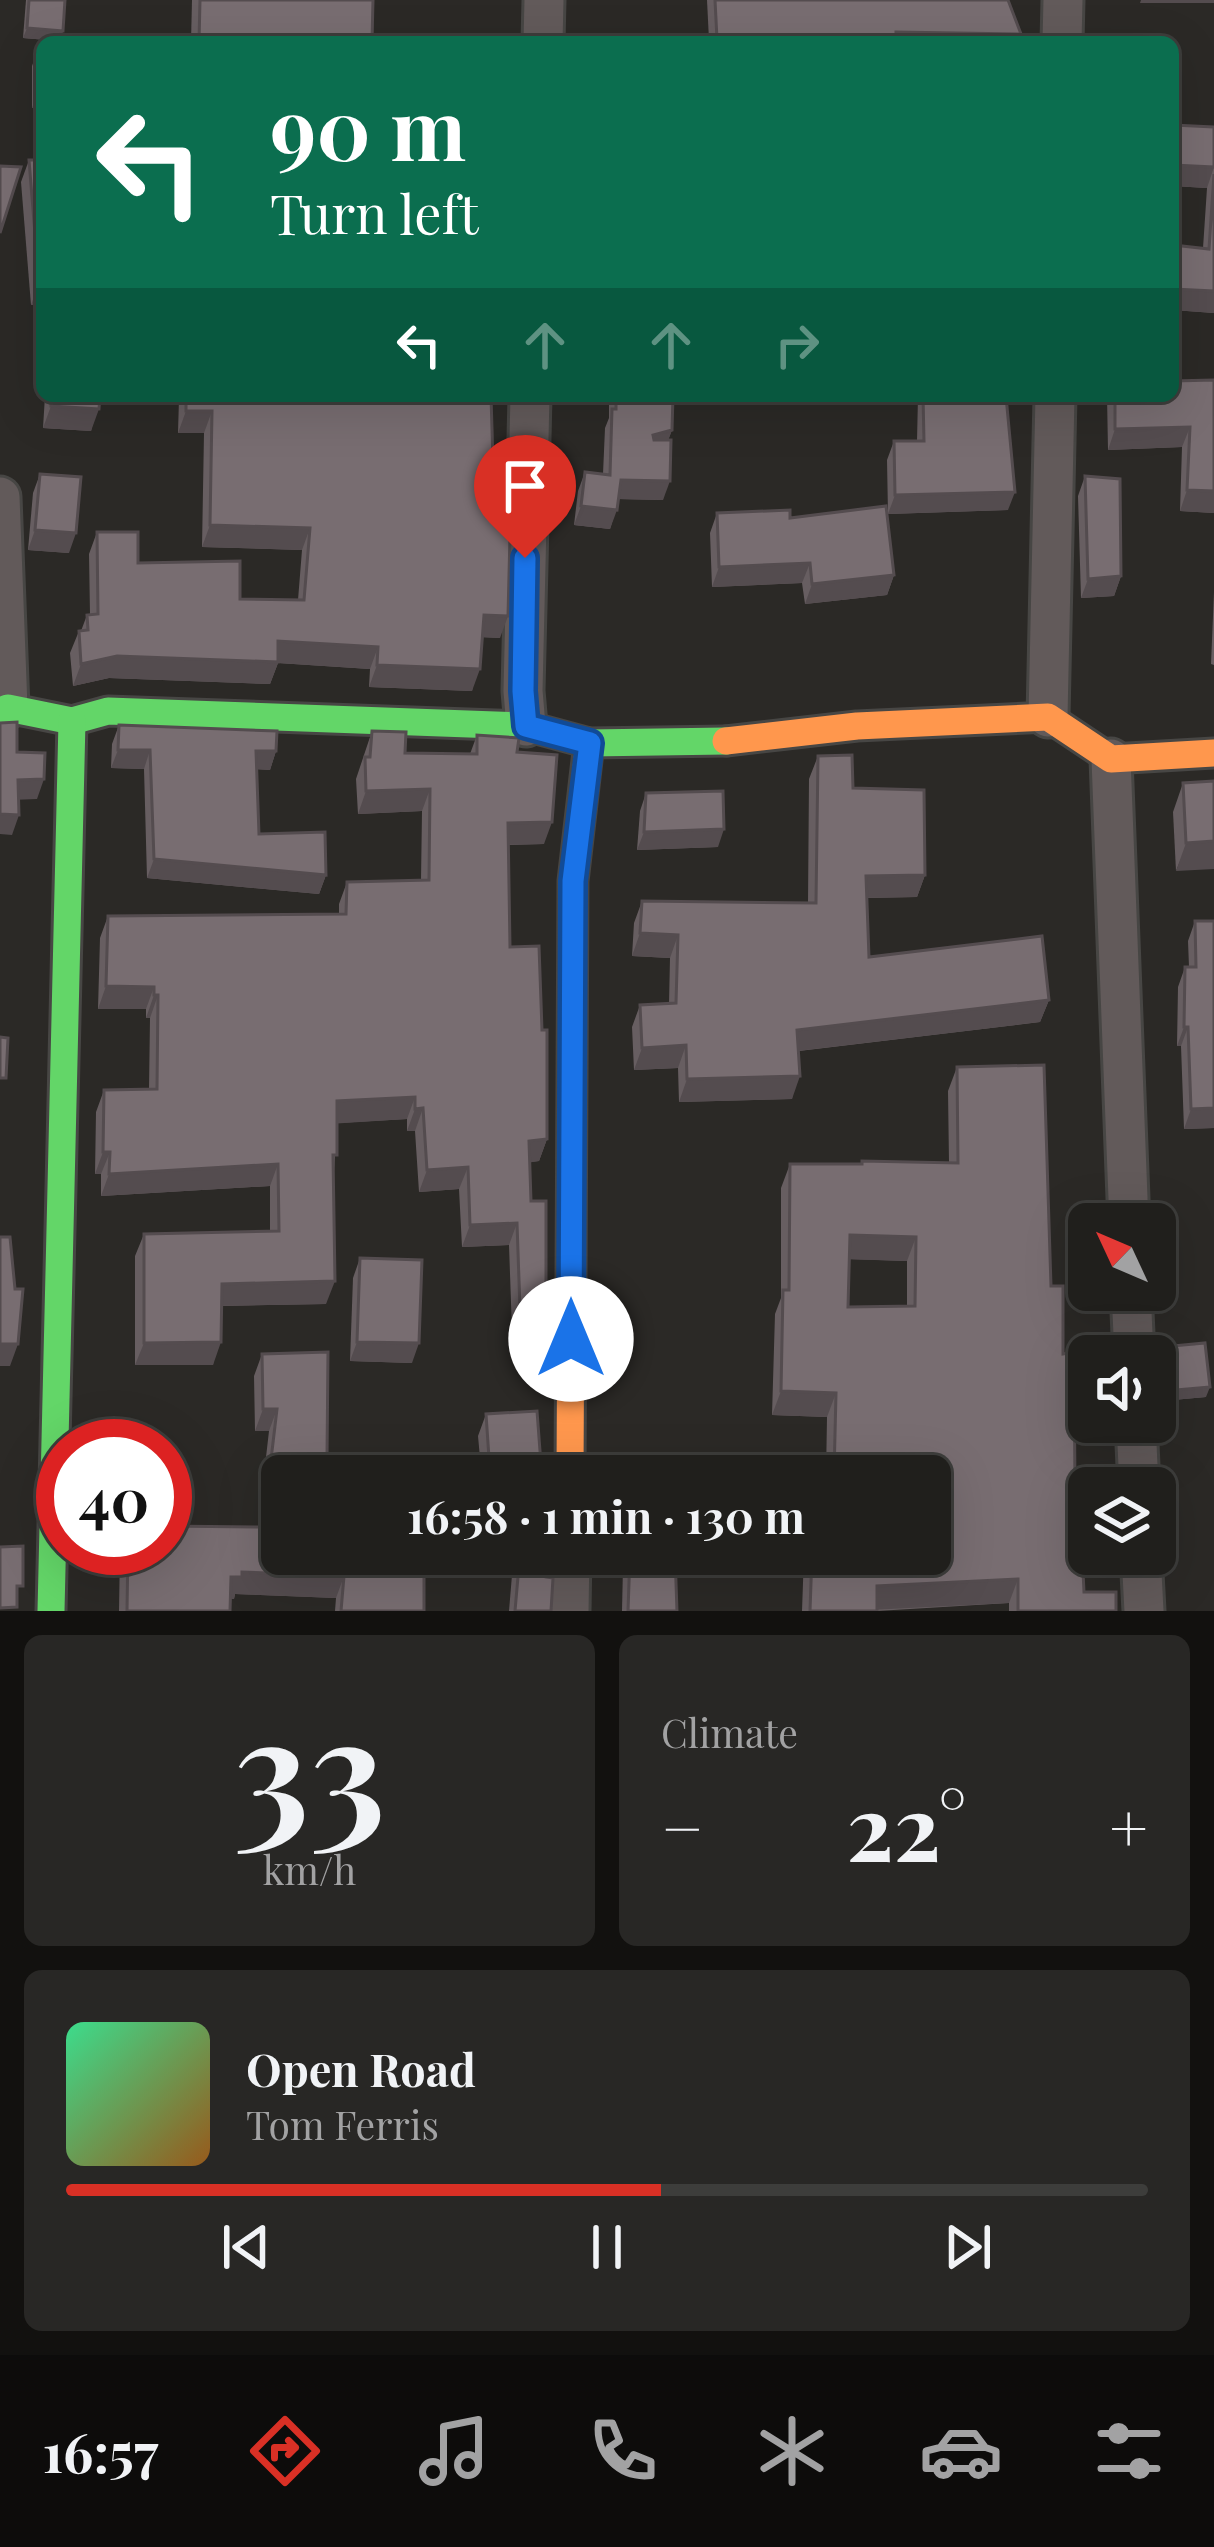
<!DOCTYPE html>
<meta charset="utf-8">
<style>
body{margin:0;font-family:"Playfair Display",serif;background:#282725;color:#f1f3f6;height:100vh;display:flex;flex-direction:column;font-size:45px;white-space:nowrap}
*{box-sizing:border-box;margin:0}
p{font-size:39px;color:#a2a2a3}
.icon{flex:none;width:66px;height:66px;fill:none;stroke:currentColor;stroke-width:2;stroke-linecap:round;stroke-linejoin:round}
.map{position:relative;height:1611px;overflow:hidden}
.panel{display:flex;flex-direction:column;gap:24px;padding:24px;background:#12110f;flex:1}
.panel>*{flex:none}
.hud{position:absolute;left:36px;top:36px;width:1143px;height:366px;border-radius:18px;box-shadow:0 12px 48px #0002,0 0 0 3px #3d3d3b;background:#0b6e4f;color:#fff;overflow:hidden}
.needle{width:78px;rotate:314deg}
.fabs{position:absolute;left:1068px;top:1203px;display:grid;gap:24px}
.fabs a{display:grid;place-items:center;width:108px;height:108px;border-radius:18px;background:#201f1c;box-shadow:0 12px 48px #0002,0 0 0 3px #3d3d3b;font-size:60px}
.speed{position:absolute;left:36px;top:1419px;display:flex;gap:24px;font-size:60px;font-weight:700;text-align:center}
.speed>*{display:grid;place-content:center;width:156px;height:156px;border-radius:50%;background:#201f1c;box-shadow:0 12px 48px #0002,0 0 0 3px #3d3d3b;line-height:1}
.speed .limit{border:18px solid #d22;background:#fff;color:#111}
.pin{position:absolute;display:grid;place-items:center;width:102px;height:102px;color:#fff;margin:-123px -51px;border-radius:50% 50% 50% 0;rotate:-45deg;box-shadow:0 0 12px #0007}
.pin .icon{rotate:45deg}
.me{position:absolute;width:132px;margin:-66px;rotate:0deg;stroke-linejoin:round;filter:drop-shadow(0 0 9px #0008)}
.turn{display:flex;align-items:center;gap:42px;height:252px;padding:0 36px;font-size:54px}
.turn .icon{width:156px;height:156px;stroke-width:2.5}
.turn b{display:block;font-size:84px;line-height:102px}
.lanes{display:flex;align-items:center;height:114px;padding:0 36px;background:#0003;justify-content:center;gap:60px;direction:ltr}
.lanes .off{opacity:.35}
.big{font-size:90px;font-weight:700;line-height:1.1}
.panel .card{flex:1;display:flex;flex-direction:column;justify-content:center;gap:18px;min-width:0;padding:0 42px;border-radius:18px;background:#282725}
.panel .dial{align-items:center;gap:0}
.dial b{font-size:156px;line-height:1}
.song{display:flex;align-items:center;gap:36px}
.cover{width:144px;height:144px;border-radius:18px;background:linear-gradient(135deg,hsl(150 70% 55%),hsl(30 70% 35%))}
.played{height:12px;border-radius:6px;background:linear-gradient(90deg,#d93025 55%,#3d3d3b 55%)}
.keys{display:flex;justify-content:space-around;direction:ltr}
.heat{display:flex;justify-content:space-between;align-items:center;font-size:66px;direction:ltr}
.panel .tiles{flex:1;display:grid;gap:24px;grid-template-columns:1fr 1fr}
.card:last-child{grid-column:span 2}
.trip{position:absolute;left:261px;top:1455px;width:690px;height:120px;border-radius:18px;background:#201f1c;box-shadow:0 12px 48px #0002,0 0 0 3px #3d3d3b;font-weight:700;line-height:120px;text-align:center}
.dock{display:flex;height:192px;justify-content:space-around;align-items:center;background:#0d0c0b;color:#a2a2a3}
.dock .icon{width:84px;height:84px}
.dock .selected{color:#d93025}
.dock b{font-size:54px;color:#f1f3f6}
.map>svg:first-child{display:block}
</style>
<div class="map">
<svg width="1214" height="1611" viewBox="0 0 1214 1611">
<rect width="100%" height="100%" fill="#2b2926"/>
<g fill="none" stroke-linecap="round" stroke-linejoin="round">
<defs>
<g id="street">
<polyline points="543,42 544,0"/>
<polyline points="1062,42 1063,0"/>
<polyline points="0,497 8,708"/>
<polyline points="1048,717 1055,396"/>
<polyline points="526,726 523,691 530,396"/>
<polyline points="1111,759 1129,1224"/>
<polyline points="1131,1290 1134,1356"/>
<polyline points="1136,1422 1139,1488"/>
<polyline points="1141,1554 1144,1611"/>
<polyline points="569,1611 570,1554"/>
</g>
<g id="fast">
<polyline points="0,711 8,708 72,721 108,711 526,726 589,743 726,741"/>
<polyline points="51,1611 72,721"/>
</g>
<g id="slow">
<polyline points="726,741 857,726 1048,717 1111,759 1214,753"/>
<polyline points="570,1476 573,881 589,743"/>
</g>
</defs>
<use href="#street" stroke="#474644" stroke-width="45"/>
<use href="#fast" stroke="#474644" stroke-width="33"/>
<use href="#slow" stroke="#474644" stroke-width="33"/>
<use href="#street" stroke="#625a5a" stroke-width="39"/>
<use href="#fast" stroke="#63d668" stroke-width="27"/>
<use href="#slow" stroke="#ff974d" stroke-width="27"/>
</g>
<g fill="#675e61" fill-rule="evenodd">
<polygon points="26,0 65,0 63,31 59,41 23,38"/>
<polygon points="192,0 373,0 372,42 191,42"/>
<polygon points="707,0 1008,0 709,40"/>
<polygon points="40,44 42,108 32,108 32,66"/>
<polygon points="1173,125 1214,127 1214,313 1173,310 1173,245 1203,248 1207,188 1173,186"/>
<polygon points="29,160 42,304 31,305 21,182"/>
<polygon points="1214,380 1214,513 1180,511 1182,447 1108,450 1107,396 1173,396"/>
<polygon points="45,396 491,396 500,638 482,637 472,691 369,687 370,669 278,663 270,684 109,678 73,686 70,653 79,631 81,631 87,615 90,615 89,554 97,532 138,563 240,599 298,600 302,550 202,547 204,433 178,433 179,398 99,399 91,431 43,428"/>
<polygon points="609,396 673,396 672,430 668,440 663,500 619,499 610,529 574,525 578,491 585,472 603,474 605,428 609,418"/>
<polygon points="918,396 1006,396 1008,510 888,514 887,460 894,441 917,441"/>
<polygon points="40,474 69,553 28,550 33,493"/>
<polygon points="1085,476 1121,576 1114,596 1081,598 1078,496"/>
<polygon points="717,513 790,518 894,575 887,595 805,604 802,583 712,587 710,533"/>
<polygon points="1214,592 1214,665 1211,664"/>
<polygon points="119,725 276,751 270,770 257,769 259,834 326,875 319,894 147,878 144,769 111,768 112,744"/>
<polygon points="372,731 405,753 470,754 477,735 517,752 544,844 508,845 510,947 547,1139 539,1161 529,1162 538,1330 512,1331 509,1245 462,1247 459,1189 419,1192 415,1131 407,1131 407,1119 337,1123 326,1304 221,1306 213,1365 135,1365 135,1256 144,1234 270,1231 270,1186 101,1196 101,1174 95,1174 96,1112 104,1090 149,1089 150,1018 146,1018 146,1009 98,1009 100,938 108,916 339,914 339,904 347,882 421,880 422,811 358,814 356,779"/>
<polygon points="818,756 853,788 925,875 917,897 867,898 869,957 1049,1000 1040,1022 799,1051 792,1099 679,1102 678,1068 634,1070 632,1027 640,1005 669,1004 670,958 632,956 634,923 642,901 808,903 809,779"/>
<polygon points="1214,781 1176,871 1173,812 1183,783"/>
<polygon points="646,793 718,847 637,850 640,811"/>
<polygon points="1195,921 1214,1128 1184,1129 1181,1046 1177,1046 1178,987 1185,967 1189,967 1188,941"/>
<path d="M957,1067l94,219 12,68 21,238 32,19h-107v-8l-132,8h-75l2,-57h126v-78h-104l1,-59 -55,-2 3,-101 6,-16v-110l9,-24 159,-1 -1,-72zM849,1259l58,2v45l-59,1z"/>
<polygon points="360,1258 412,1363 350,1361 353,1278"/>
<polygon points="1172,1346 1206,1397 1173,1400 1169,1356"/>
<polygon points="262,1354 327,1458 480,1458 478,1436 486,1414 541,1464 536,1476 282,1476 424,1611 335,1611 336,1598 235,1594 234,1599 230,1599 230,1611 119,1611 120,1548 165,1548 258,1527 269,1431 255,1431 254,1376"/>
<polygon points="520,1554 546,1577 551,1611 509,1611 512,1575"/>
<polygon points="627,1554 675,1554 677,1611 622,1611 623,1566"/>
</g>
<g fill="#544c4f">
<polygon points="1141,0 1214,0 1214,3 1140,3"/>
<polygon points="27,28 63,31 59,41 23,38"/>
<polygon points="896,32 1021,34 1018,42 892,42"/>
<polygon points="40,86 42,86 42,108 32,108"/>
<polygon points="1173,165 1214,167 1207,188 1173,186"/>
<polygon points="39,283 42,283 42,304 31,305"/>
<polygon points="1173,289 1214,291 1214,313 1173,310"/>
<polygon points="94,396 180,396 179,398 93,399"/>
<polygon points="51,406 99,409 91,431 43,428"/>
<polygon points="186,411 212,411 204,433 178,433"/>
<polygon points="1190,427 1182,447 1108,450 1115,429"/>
<polygon points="672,430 665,449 646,454 653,435"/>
<polygon points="621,480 670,481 663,500 615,499"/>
<polygon points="1187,490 1214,491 1214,513 1180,511"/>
<polygon points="1015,492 1008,510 888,514 895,495"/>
<polygon points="581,506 617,510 610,529 574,525"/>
<polygon points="210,525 310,528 302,550 202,547"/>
<polygon points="35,530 76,533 69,553 28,550"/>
<polygon points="810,563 802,583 712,587 719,567"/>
<polygon points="894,575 887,595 805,604 812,584"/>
<polygon points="1121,576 1114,596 1081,598 1088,579"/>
<polygon points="484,615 508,616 500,638 476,637"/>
<polygon points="278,641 378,647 370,669 278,663 270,684 109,678 73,686 81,664 117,656"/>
<polygon points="377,665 480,669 472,691 369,687"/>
<polygon points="118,750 150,750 144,769 111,768"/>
<polygon points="256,751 276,751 270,770 250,769"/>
<polygon points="44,779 37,799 11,800 18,780"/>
<polygon points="430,789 422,811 358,814 366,791"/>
<polygon points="0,814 19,815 12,835 0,834"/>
<polygon points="552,822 544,844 500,845 508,823"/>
<polygon points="724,829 718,847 637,850 644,832"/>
<polygon points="1214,841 1214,869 1176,871 1186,843"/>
<polygon points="154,859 326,875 319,894 147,878"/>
<polygon points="925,875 917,897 858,898 866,876"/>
<polygon points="640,933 678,935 670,958 632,956"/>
<polygon points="106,986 154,987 146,1009 98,1009"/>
<polygon points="154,995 158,995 150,1018 146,1018"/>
<polygon points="1049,1000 1040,1022 789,1052 797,1030"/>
<polygon points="1184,1027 1188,1027 1181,1046 1177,1046"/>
<polygon points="686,1045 678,1068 634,1070 642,1048"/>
<polygon points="800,1076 792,1099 679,1102 687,1079"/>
<polygon points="415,1097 407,1119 329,1124 337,1101"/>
<polygon points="423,1108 415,1131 407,1131 415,1109"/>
<polygon points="1214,1108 1214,1128 1184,1129 1191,1109"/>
<polygon points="547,1139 539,1161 520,1164 529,1141"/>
<polygon points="103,1152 110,1152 101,1174 95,1174"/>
<polygon points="278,1164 270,1186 101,1196 109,1174"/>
<polygon points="468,1167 459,1189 419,1192 427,1170"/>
<polygon points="517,1223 509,1245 462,1247 470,1225"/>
<polygon points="850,1235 916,1237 907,1261 841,1259"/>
<polygon points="335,1281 326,1304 213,1306 222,1284"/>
<polygon points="546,1308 538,1330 512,1331 520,1309"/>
<polygon points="221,1342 213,1365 135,1365 144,1343"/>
<polygon points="357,1342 419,1343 412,1363 350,1361"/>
<polygon points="0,1344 18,1344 10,1366 0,1366"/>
<polygon points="1210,1387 1206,1397 1173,1400 1176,1390"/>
<polygon points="781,1391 836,1393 827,1417 772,1415"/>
<polygon points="263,1409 277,1409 269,1431 255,1431"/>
<polygon points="541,1464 536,1476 503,1476 506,1466"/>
<polygon points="242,1572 344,1576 336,1598 235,1594 234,1599 223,1599 231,1577"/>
<polygon points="1018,1579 1009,1603 869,1610 877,1586"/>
</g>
<g fill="#786d71" stroke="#544c4f" stroke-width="3" fill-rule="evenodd">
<polygon points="29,0 65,0 63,31 27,28"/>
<polygon points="200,0 373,0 372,42 199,42"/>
<polygon points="715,0 1008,0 1021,34 896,32 896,42 637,42 717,39"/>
<rect x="40" y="44" width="2" height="42"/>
<polygon points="1173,125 1214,127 1214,167 1173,165"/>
<polygon points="29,160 42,160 42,283 39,283"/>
<polygon points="0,166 21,167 0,233"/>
<polygon points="1214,174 1214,291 1173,289 1173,245 1209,249"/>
<polygon points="1214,380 1214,491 1187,490 1190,427 1115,429 1115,396 1173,396 1173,381"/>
<polygon points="51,396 100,396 99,409 51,406"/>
<polygon points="186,396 491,396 494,494 511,495 508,616 484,615 480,669 377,665 378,647 278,641 278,662 117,656 81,664 79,631 88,630 87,615 98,614 97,532 138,532 138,563 240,561 240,599 304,600 310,528 210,525 212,411 186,411"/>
<polygon points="616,396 673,396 672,430 653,435 654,440 671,440 670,481 621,480 617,510 581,506 585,472 610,475 612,409 616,409"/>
<polygon points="923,396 1006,396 1015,492 895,495 894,441 924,441"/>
<polygon points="40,474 81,477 76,533 35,530"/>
<polygon points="1085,476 1120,479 1121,576 1088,579"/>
<polygon points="886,506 894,575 812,584 810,563 719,567 717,513 790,510 790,518"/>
<polygon points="17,722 17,752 45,753 44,779 18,780 19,815 0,814 0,723"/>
<polygon points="119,725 277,731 276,751 256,751 259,834 325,832 326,875 154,859 150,750 118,750"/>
<polygon points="372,731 406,732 405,753 477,754 477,735 519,738 517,752 557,755 552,822 508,823 510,947 539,946 542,1030 547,1030 547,1139 529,1141 531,1201 546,1201 546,1308 520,1309 517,1223 470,1225 468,1167 427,1170 423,1108 415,1109 415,1097 337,1101 337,1155 333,1155 335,1281 222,1284 221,1342 144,1343 144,1234 279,1231 278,1164 109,1174 110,1152 103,1152 104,1090 157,1089 158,995 154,995 154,987 106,986 108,916 346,914 347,882 429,880 430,789 366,791 365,757 370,757"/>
<polygon points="852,755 853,788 924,790 925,875 866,876 869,957 1042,936 1049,1000 797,1030 800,1076 687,1079 686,1045 642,1048 640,1005 676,1003 678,935 640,933 642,901 816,903 818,756"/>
<polygon points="1214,781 1214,841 1186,843 1183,783"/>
<polygon points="723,791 724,829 644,832 646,793"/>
<polygon points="1195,921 1214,921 1214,1108 1191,1109 1188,1027 1184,1027 1185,967 1196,967"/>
<polygon points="0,1037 8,1038 6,1078 0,1078"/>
<path d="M1044,1065l7,221h12v68l11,-2 1,136h4l5,104h32v19h-98v-32l-141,7v25h-67l2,-57h118v-78h-96l2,-83 -55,-2 2,-101h6l1,-126h72v-3l96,2 -1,-96zM850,1235l66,2 -1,69 -67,1z"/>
<polygon points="0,1237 10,1237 15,1289 23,1289 18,1344 0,1344"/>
<polygon points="360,1258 422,1260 419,1343 357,1342"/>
<polygon points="1205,1343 1210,1387 1176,1390 1172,1346"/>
<polygon points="328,1352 327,1458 489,1458 486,1414 537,1411 541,1464 506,1466 506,1476 282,1476 282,1554 424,1554 424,1611 341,1611 344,1576 242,1572 242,1577 231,1577 230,1611 127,1611 128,1548 165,1548 165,1526 263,1527 277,1409 263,1409 262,1354"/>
<polygon points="750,1471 750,1476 663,1476 663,1472"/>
<polygon points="23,1546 23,1586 17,1586 17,1607 0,1608 0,1547"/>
<polygon points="520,1554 546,1555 546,1577 553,1578 551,1611 515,1611"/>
<polygon points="630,1554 675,1554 677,1611 628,1611"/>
</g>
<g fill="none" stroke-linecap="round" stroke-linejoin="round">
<defs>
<polyline id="route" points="525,558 523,691 526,726 590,743 573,881 571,1339"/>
</defs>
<use href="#route" stroke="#114b97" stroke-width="30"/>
<use href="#route" stroke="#1a73e8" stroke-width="21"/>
</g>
</svg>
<div class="fabs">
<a><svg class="needle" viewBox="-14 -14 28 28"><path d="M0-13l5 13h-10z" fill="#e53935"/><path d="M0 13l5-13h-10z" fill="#a2a2a3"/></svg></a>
<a><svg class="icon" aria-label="sound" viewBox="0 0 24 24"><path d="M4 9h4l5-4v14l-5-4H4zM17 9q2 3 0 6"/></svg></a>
<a><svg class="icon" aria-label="layers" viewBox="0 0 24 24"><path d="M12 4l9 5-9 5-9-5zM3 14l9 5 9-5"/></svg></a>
</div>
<div class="speed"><div class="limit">40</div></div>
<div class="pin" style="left:525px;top:558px;background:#d93025"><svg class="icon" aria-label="arrive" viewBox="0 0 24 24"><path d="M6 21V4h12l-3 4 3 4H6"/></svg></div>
<svg class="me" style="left:571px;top:1339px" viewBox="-20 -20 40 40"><circle r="19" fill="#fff"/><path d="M0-13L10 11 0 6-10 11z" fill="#1a73e8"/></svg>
<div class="trip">16:58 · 1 min · 130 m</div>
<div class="hud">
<div class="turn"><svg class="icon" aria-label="left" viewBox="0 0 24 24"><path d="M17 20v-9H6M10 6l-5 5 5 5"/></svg><div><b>90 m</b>Turn left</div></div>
<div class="lanes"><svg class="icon" aria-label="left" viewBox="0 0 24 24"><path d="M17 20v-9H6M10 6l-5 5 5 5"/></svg><svg class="icon off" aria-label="ahead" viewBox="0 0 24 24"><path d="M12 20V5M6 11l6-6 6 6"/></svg><svg class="icon off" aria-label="ahead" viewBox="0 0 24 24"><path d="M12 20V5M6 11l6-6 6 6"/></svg><svg class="icon off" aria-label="right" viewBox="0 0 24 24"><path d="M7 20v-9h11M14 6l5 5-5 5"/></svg></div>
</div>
</div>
<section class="panel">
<div class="tiles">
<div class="card dial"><b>33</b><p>km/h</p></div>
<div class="card"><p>Climate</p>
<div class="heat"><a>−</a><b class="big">22°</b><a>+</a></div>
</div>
<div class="card">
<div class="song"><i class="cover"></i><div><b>Open Road</b><p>Tom Ferris</p></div></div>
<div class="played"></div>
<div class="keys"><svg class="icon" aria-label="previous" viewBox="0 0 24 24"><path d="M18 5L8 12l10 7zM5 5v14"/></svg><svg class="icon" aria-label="pause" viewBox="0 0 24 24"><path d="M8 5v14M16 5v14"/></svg><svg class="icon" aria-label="next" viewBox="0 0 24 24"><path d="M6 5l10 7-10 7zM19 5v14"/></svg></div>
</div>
</div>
</section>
<nav class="dock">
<b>16:57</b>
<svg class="icon selected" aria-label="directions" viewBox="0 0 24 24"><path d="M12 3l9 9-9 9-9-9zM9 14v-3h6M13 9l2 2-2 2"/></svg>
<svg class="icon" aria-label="music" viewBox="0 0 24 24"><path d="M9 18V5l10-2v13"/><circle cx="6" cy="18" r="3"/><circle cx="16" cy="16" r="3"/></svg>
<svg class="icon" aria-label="phone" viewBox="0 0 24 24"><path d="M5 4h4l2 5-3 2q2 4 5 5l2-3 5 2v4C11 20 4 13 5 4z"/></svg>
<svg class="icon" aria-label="climate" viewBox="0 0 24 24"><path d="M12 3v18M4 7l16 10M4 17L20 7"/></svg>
<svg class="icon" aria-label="car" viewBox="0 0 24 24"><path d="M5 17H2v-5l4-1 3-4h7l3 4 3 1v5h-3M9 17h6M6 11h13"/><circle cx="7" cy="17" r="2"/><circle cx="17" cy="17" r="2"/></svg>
<svg class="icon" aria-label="filters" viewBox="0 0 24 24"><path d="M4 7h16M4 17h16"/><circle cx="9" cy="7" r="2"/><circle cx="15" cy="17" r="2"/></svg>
</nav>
